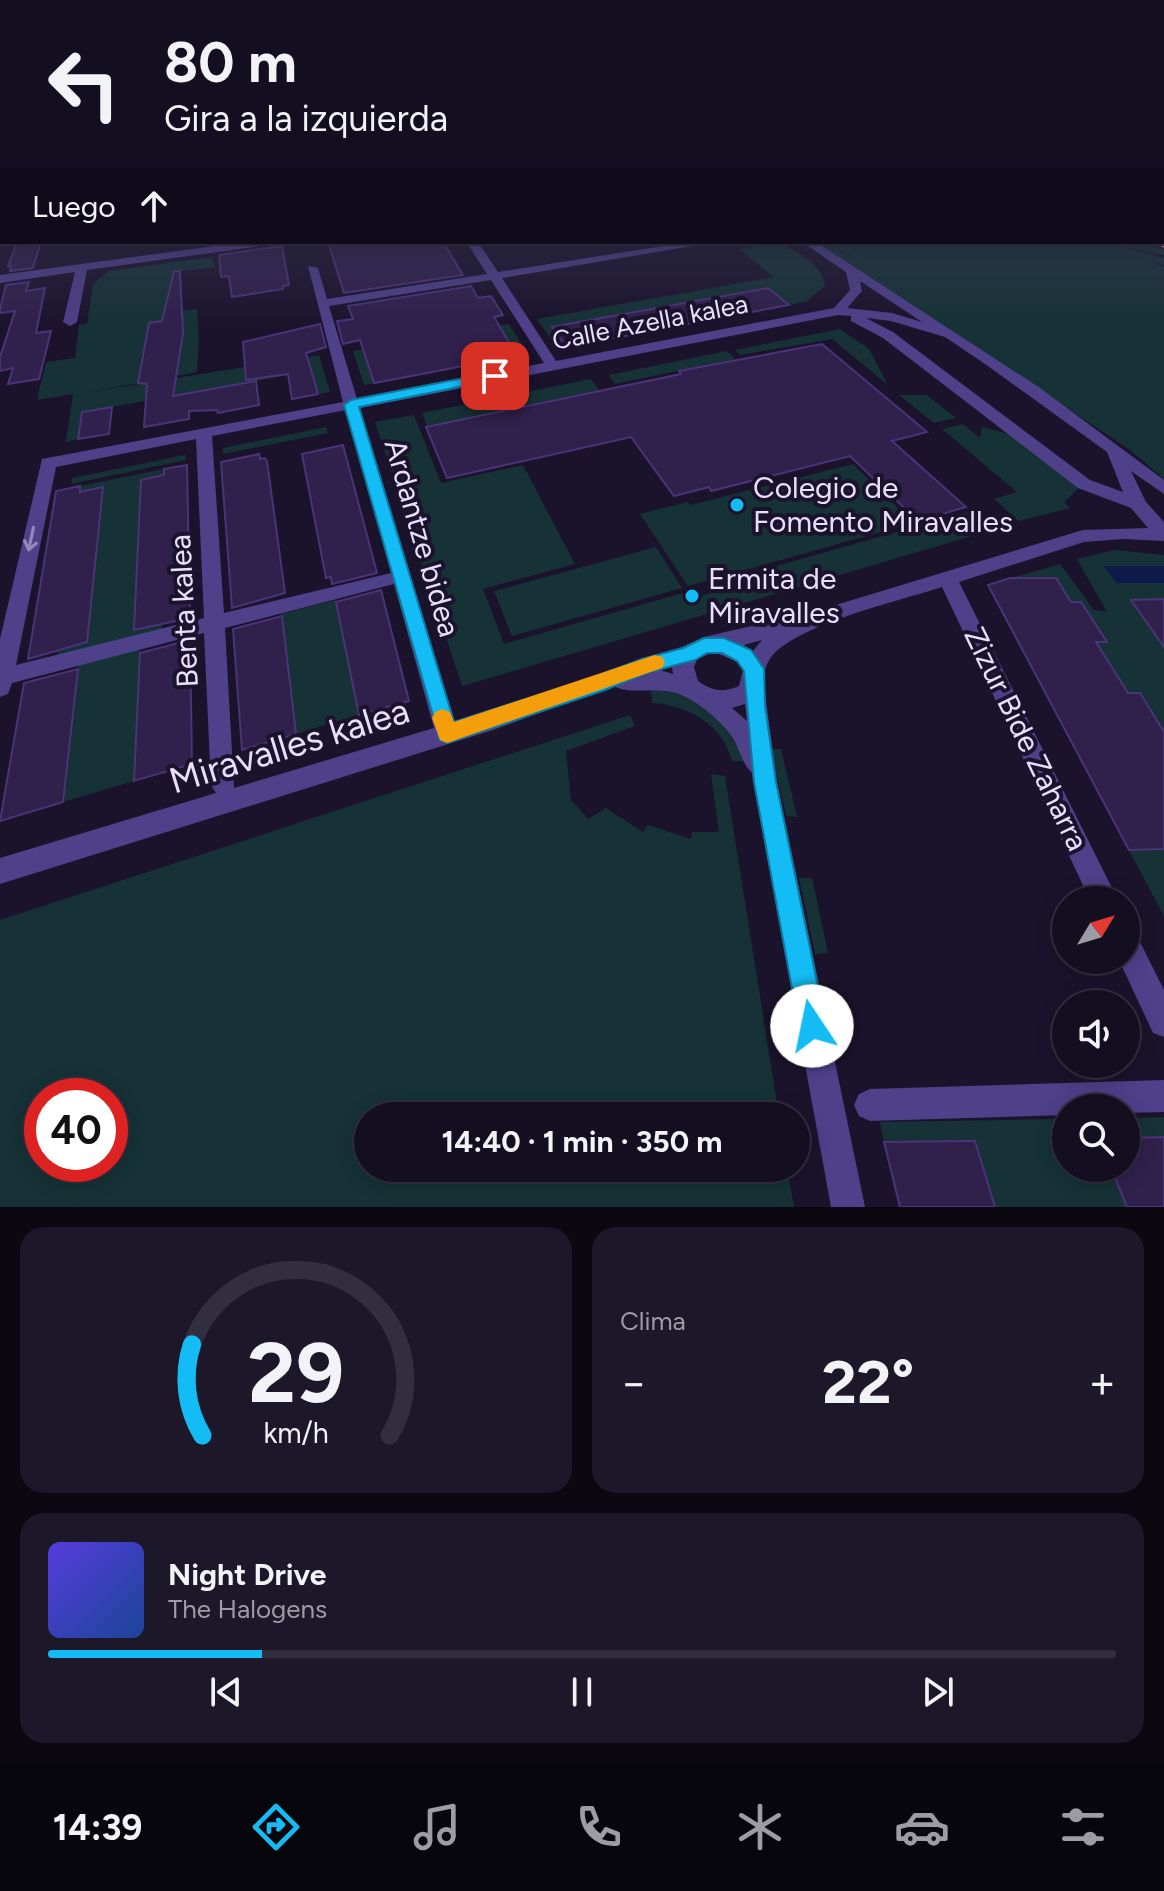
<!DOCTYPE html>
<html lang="es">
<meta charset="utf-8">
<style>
body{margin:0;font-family:Figtree,sans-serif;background:#1d172a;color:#f1f3f6;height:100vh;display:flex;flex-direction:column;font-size:30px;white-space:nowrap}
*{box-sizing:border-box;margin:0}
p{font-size:26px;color:#9d9ca5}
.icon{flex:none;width:44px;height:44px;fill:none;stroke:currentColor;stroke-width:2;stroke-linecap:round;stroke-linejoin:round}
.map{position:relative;height:1207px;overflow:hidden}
.side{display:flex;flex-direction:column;gap:20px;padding:20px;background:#0b0812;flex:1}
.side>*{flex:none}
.top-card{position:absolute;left:0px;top:0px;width:1164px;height:244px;box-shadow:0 4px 20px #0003,0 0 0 2px #332e3f;background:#140e21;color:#f1f3f6;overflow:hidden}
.needle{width:52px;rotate:52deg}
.fabs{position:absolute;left:1052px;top:886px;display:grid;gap:16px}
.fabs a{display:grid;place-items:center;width:88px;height:88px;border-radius:50%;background:#140e21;box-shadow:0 4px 20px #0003,0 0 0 2px #332e3f;font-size:40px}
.speed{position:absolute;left:24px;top:1078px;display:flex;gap:16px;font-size:40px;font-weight:700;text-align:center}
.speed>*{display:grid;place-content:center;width:104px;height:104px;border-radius:50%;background:#140e21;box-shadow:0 4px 20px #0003,0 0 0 2px #332e3f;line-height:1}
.speed .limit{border:12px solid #d22;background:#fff;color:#111}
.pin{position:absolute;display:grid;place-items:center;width:68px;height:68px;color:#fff;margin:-34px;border-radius:16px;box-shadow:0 4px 12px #0006}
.me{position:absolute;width:88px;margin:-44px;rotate:349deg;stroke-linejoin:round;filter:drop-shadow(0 0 6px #0008)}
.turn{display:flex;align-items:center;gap:28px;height:168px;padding:0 32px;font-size:36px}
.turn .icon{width:104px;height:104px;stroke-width:2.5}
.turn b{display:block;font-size:56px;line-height:68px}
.then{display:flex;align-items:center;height:76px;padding:0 32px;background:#0003;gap:16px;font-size:30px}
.big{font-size:60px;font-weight:700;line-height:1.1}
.side .tile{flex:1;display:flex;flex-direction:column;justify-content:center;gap:12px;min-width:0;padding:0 28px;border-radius:24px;background:#1d172a}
.side .dial{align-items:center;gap:0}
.dial svg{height:208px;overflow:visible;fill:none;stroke:#332e3f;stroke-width:7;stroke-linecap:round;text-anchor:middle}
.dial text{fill:#f1f3f6;stroke:none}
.song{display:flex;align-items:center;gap:24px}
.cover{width:96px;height:96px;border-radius:12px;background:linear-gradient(135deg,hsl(250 70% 55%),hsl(220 70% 35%))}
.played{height:8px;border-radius:4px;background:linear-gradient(90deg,#14bcf5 20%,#332e3f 20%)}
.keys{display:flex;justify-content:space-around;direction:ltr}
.heat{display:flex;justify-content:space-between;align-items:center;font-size:44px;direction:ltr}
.side .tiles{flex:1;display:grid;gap:20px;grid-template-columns:1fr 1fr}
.tile:last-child{grid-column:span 2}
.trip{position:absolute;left:354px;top:1102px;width:456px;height:80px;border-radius:40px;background:#140e21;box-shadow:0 4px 20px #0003,0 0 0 2px #332e3f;font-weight:700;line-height:80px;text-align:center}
.menu{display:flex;height:128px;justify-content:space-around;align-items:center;background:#08060d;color:#9d9ca5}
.menu .icon{width:56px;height:56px}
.menu .selected{color:#14bcf5}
.menu b{font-size:36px;color:#f1f3f6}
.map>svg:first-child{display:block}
</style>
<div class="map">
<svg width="1164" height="1207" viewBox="0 0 1164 1207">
<rect width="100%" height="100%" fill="#1b132c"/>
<g fill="#163236" fill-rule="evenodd">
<path d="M780,242c19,12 44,23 45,44l-18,15 -18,4 -21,-17 -97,18 17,18 -12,2 -18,-18 -105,20 13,19 -8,2 -21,-30 237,-42 -35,-28z"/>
<polygon points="816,242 826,242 863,264 828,242 1146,242 1164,250 1164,255 1123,247 1164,258 1164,265 1149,260 1164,267 1164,479 1130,450"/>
<polygon points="212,257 216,267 174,272 171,282 174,312 197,309 199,339 197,372 89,392 319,355 330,392 317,394 311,371 83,412 78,439 66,442 73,394 37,400 46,362 75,358 79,325 87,324 93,284 108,271"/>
<polygon points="509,324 528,354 517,356 504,336 367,360 374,383 364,385 353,351"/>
<polygon points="840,329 869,349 888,385 832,339 740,355 735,350"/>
<polygon points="727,351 735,359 615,384 609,375"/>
<polygon points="591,379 599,390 427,426 422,413"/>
<polygon points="899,395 927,395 956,418 934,423"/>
<polygon points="414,415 441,483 523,465 575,564 483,589 504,644 683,593 688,600 725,589 721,582 977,509 999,528 462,686 375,422"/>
<polygon points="963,424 980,438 982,427 1009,434 1079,488 1064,502 1070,508 1019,521 994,499 1017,492 942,429"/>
<polygon points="326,427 328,433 223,454 223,448"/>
<polygon points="185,455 186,460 71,484 72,478"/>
<polygon points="853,464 913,523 688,586 640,514 688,502 691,505"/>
<polygon points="164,469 162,632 57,658 58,649 87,641 92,594 67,584 94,578 98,537 74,529 99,523 103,488 80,492 80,486"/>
<polygon points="656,547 682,588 512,636 494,591"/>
<polygon points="1114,550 1164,555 1164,599 1131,600 1164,647 1164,916 988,585 1060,564 1094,610 1107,612 1077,559"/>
<polygon points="336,600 359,715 296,734 281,614"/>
<polygon points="140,649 134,781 63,802 78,665"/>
<path d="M651,691c45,-3 77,33 94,70h-13c-8,-36 -46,-57 -80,-58z"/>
<path d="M630,715l5,11 -69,25 5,49 17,19 18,-11 37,24 5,-7 43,14 1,-7h27l-8,-58 14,2 54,340h-411v52h419l7,39h-794v-287zM42,1096h68v68h-68z"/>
<polygon points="771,749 781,749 797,817 786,816"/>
<polygon points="799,878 812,878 828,953 815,954"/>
<polygon points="1164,1117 1164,1138 1126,1138 1126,1118"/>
<polygon points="1066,1119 1066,1168 1111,1168 1127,1207 995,1207 975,1141 884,1142 880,1122"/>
</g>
<polygon fill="#0e1b4a" points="1103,566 1164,566 1164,583 1117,583"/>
<g fill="#30204c" stroke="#4b3377" stroke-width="2">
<polygon points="17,242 41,242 33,268 10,271 11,266 8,266"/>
<polygon points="328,242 443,242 463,275 344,293"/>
<polygon points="282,246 289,285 283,286 283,289 232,297 229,276 221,277 219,255"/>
<polygon points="174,271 180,271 183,333 173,396 256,381 259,405 218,413 217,410 189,411 189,419 144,427 147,384 138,383 149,323 162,321"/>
<polygon points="29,282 26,291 45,288 36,333 51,331 39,379 8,384 13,368 0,371 0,357 15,311 0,313 0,309 6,285"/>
<polygon points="471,286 478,298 491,296 503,315 494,317 517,356 374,383 360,340 343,344 337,321 353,319 348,306"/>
<polygon points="768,288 789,305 566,347 552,327"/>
<polygon points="320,324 326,347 306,353 318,394 292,399 288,374 246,380 243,342"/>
<polygon points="822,344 927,432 892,441 966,507 918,521 850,456 711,491 709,487 674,496 631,437 447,478 426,427 681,374 679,371"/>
<polygon points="112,407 109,434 78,439 82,412"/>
<polygon points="343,445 377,573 332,584 331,577 326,578 302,454"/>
<polygon points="259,454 260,459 265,458 267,461 285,593 232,608 221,462"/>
<polygon points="187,465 190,618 134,630 141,480 164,475 164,469"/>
<polygon points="80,486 80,492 103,487 87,642 28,659 56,491"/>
<polygon points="1010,578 1056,578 1071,602 1081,602 1107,642 1096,642 1128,693 1140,693 1164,732 1164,849 1129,850 988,585"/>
<polygon points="381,590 409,701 359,715 336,602"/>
<polygon points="1164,599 1164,647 1131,600"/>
<polygon points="282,616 296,734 242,750 233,629"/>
<polygon points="190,640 192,764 134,781 140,653"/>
<polygon points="78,669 63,802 0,821 24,683"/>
<polygon points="1164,1137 1164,1207 1127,1207 1111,1168 1126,1168 1126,1138"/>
<polygon points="965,1141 975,1141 995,1207 900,1207 884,1142"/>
</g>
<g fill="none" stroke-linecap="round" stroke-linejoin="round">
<g fill="#4e4089" fill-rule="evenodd">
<polygon points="2,189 2,195 0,196 0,190"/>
<polygon points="244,242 274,242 268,245 87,270 77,322 70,326 63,322 75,272 0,283 0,275"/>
<path d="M478,242l20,30 191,-30h27l-214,36 54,83 278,-53 16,-18 -4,-18 -44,-30h14l224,146 124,92v14l-33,-23 15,31 18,20v19l-41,-2 -39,3 -125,40 159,318h-28l-148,-313c-43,14 -143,37 -170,69 -5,6 -8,15 -9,23l14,103 88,425h-34l-79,-434c-9,-8 -12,-22 -18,-33 -10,-17 -35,-38 -53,-45 -22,-10 -48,1 -68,-9l-123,45 -490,153v-26l216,-65 -5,-8 -7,-152 -192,50 -4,11 -8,3v-58l42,-180 301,-57 -35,-136 10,2 9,31 160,-25 -20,-31zM491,280l53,83 -187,36 -28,-93zM860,281l62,41 -30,-9 -45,-5 15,-17zM838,315l13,1v5l32,17 195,150 53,20 17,20 -65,2 -267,81 -112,26 -22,10 -227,75 -95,-314zM866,318l25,3 54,16 40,27 122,88 16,40 -33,-12 -197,-148zM346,410l45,163 -167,40 -12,-177zM196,439l8,179 -188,47 40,-198zM394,584l40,144 -200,60 -9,-160zM762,640l-9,11 -9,-6zM714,652l22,9 7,9 -4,16c-15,7 -28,5 -41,-5l-4,-14 3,-8zM672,667l1,7 -13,-4zM745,704l2,17 -15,-13z"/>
<polygon points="1126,930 1136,934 1164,990 1164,1037 1153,1033 1119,960 1126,960"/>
<polygon points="1164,1080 1164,1112 1126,1113 1126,1108 1066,1108 1066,1115 870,1121 859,1116 854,1105 859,1094 870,1089"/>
</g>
<g fill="#f86092" fill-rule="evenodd">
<rect x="1162" y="174" width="2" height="7"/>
<polygon points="1162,197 1164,198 1164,206 1162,205"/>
<polygon points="1162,239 1164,239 1164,248 1153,242 1162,242"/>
</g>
</g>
<defs><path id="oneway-shaft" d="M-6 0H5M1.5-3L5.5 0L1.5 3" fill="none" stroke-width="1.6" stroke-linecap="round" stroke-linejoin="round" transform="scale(2)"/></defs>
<use stroke="#9388be" href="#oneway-shaft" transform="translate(31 539) rotate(102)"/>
<linearGradient id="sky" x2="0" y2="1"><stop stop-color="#0f0a18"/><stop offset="0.48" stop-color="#393956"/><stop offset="1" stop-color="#393956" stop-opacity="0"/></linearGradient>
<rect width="1164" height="326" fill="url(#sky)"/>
<polygon fill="#14bcf5" stroke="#0d7a9f" stroke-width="2" points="495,372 501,376 499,379 359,407 454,722 592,678 642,659 683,648 704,638 724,638 751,650 764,669 765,706 776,782 826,1026 822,1036 812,1040 803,1036 799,1026 754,782 744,671 737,661 722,653 707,653 695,660 646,673 605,690 447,743 440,740 344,405 351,400"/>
<polygon fill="#f59e0b" points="655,655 662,657 665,662 662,668 447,743 440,740 432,718 435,712 442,709 450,712 454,722"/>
<g fill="#14bcf5" stroke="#1b132c" stroke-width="3">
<circle cx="737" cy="505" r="8"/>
<circle cx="692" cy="596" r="8"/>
</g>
<g text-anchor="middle" stroke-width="8" stroke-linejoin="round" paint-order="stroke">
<g font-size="26" fill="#e8dffe" stroke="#1b132c">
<text transform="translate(650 322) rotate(-11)" y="9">Calle Azella kalea</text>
</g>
<g font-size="30" fill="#e8dffe" stroke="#1b132c" text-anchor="start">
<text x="753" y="498">Colegio de<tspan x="753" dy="34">Fomento Miravalles</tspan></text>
<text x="708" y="589">Ermita de<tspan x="708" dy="34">Miravalles</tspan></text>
</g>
<g font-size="30" fill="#e8dffe" stroke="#1b132c">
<text transform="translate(422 538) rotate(74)" y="10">Ardantze bidea</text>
<text transform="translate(184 611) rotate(-93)" y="10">Benta kalea</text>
<text transform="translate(1026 739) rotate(64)" y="10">Zizur Bide Zaharra</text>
</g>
<g font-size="36" fill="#e8dffe" stroke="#1b132c">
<text transform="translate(289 745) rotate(-17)" y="13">Miravalles kalea</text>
</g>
</g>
</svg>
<div class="fabs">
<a><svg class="needle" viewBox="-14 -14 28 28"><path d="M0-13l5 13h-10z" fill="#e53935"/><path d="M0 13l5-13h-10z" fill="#9d9ca5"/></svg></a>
<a><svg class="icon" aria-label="sound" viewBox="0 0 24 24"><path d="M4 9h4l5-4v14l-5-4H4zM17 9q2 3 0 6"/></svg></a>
<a><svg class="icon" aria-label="search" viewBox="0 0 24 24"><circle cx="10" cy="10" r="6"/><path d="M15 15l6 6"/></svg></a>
</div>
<div class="speed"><div class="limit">40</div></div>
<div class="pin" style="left:495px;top:376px;background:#d93025"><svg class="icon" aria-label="arrive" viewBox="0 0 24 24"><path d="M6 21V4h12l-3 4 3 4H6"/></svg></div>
<svg class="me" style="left:812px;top:1026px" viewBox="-20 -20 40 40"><circle r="19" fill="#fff"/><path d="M0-13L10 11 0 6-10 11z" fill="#14bcf5"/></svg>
<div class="trip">14:40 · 1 min · 350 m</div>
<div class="top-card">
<div class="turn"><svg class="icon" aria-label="left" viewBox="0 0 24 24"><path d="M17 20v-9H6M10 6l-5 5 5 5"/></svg><div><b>80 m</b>Gira a la izquierda</div></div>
<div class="then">Luego<svg class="icon" aria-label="ahead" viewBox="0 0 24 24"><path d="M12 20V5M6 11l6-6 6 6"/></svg></div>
</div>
</div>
<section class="side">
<div class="tiles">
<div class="tile dial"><svg viewBox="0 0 100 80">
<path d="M14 69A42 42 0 1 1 86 69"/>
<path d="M14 69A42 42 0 0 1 10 34" stroke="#14bcf5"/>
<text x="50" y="56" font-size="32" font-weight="700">29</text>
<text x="50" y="72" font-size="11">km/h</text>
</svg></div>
<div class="tile"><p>Clima</p>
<div class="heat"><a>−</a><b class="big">22°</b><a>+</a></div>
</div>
<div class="tile">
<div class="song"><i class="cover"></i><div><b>Night Drive</b><p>The Halogens</p></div></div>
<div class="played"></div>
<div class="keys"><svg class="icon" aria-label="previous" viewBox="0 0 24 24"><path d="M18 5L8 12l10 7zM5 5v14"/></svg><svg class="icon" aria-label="pause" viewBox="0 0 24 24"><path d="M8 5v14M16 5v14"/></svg><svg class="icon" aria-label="next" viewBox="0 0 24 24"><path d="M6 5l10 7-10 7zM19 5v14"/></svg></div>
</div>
</div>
</section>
<nav class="menu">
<b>14:39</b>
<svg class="icon selected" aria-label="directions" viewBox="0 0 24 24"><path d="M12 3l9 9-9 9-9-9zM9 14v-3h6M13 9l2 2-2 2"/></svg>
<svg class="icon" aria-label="music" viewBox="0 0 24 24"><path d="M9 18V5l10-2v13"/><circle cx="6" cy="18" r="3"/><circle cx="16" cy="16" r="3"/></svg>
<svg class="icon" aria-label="phone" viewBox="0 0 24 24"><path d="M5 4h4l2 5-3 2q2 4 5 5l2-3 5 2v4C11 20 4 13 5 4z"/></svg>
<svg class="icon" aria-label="climate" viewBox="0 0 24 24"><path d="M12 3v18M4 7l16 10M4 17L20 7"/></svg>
<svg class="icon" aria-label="car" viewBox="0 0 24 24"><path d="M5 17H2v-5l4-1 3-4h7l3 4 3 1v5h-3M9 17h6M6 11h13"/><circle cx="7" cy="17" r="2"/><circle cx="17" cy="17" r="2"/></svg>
<svg class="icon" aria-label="filters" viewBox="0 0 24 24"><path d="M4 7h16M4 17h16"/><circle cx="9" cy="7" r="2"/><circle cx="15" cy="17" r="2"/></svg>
</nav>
